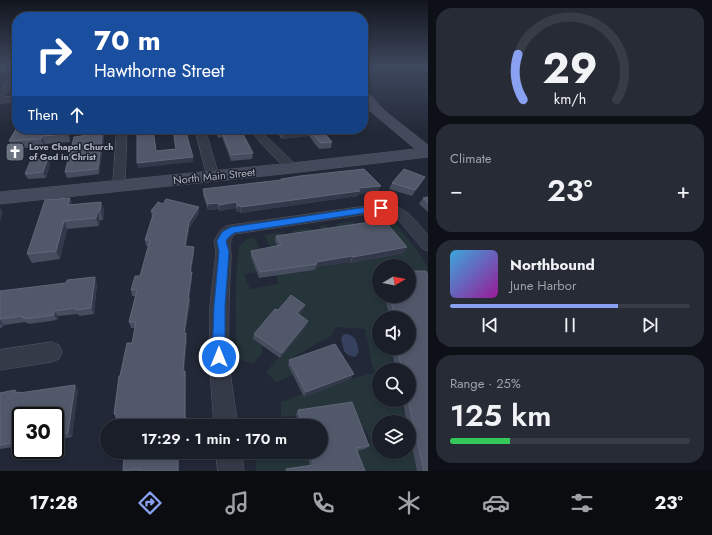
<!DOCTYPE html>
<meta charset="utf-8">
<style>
body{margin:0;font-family:Jost,sans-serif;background:#272b35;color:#f1f3f6;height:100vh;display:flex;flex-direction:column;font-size:15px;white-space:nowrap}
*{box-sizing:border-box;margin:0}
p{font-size:13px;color:#9fa2a8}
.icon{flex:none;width:22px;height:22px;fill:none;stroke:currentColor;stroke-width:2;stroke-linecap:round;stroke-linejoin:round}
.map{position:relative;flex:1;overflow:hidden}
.details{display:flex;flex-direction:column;gap:8px;padding:8px;background:#0e1017;width:284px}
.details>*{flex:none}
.banner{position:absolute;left:12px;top:12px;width:356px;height:122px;border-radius:16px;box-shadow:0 2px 6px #0003,0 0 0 1px #383c46;background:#1a4fa0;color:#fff;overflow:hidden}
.needle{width:26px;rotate:80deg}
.tools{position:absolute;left:372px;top:259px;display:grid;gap:8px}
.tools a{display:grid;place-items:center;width:44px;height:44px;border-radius:50%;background:#1a1e29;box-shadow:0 2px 6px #0003,0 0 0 1px #383c46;font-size:20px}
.speed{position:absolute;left:12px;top:407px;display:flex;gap:8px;font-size:20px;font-weight:700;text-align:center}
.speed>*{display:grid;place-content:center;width:52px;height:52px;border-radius:50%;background:#1a1e29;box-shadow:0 2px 6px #0003,0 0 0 1px #383c46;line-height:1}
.speed .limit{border:2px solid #111;border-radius:6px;background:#fff;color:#111}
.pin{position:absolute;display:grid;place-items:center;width:34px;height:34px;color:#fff;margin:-17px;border-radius:8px;box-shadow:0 2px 6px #0006}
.me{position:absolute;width:44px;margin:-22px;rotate:0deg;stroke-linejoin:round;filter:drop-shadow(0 0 3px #0008)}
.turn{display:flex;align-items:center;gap:14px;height:84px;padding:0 16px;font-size:18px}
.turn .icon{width:52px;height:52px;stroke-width:2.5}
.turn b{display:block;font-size:28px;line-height:34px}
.then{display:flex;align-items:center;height:38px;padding:0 16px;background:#0003;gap:8px;font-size:15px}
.big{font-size:30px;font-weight:600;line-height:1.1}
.details .tile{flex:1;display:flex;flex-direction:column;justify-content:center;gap:6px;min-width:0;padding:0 14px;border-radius:16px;background:#272b35}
.details .dial{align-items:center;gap:0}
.dial svg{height:104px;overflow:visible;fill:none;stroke:#383c46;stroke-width:7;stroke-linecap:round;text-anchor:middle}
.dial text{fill:#f1f3f6;stroke:none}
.song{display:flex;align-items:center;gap:12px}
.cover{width:48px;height:48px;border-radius:6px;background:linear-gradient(135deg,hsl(200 70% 55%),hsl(300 70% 35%))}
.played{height:4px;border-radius:2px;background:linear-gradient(90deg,#88a1f1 70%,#383c46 70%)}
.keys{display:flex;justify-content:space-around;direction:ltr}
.heat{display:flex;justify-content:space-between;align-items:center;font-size:22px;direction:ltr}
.charge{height:6px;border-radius:3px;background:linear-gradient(90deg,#34c759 25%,#383c46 0)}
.trip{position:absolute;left:100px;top:419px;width:228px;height:40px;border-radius:20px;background:#1a1e29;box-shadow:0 2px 6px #0003,0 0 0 1px #383c46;font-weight:600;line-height:40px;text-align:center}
.tabs{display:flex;height:64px;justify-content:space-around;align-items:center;background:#0a0c10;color:#9fa2a8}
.tabs .icon{width:28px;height:28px}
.tabs .current{color:#88a1f1}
.tabs b{font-size:18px;color:#f1f3f6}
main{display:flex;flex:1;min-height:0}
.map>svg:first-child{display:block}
</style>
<main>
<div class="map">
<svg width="428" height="471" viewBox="0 0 428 471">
<rect width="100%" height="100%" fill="#222837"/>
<path fill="#253539" d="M383,217l10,3 23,29 12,18v19l-19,-9v-11h-30v9l-6,1 -1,5 1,3h3l3,12 3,2 46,2 -38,18h-11v30h12l4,17 33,6 -49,-1v30h22l2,12 25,4 -21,6h-28v30h30v-21l7,32 12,3v5h-172l-1,-14 3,-5h48l2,6 63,-16 -6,-13 -7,2 -62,-17v2l-12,1 -3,-1v-14l21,-8 2,2 46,-17 24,-6 -9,-44 -29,-2 -4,8 -44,25v5l5,10 -17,7 -10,-10 13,-15 1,1 26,-31 -11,-8 -6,-18 -3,-2 -33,40 9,7v7l-8,10 -8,-1 -6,-3c-4,-12 -4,-23 -4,-35 -1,-26 0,-52 3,-78l8,-7 8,-1 6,14 -4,20 -13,2 6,15 28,-5 -1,-9 9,-1 -22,-39 18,-3 3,6 -10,4 16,32 24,-4 -23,-40 18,-2 3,5 8,34 23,-4 -25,-37 7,-1 25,38 24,-4 -22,-30h-14l-3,-5 17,-3 9,11 5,-7 -4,-5z"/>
<path fill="#36415e" d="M344,334c12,0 13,8 15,18l-4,5 -7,-2 -4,-4 -3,-13z"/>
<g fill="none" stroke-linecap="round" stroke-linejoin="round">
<defs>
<g id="minor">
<path d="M17,75v5l-14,17 14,-1v6l-17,1c0,-13 3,-24 17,-28z"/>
<polygon points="117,129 127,129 125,185 123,188 115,188 113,185"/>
<polygon points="195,129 205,129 219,176 217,179 209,179 207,176"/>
<polygon points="249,129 259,129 296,165 298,168 296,171 288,171 268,151"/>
<path d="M381,204c26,2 31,13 47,31v16l-5,-2 -28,-33 -14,-4 -146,22c-8,7 -3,16 -4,26 -2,32 -3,63 -2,95 1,24 6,48 9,71h-24l-5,-69 1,-52 6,-53 -2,-11 6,-10 6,-5 5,-1z"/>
<polygon points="52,342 59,345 62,352 59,359 52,362 0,370 0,350"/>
<polygon points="216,452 242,452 244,471 218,471"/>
</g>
<g id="secondary">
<polygon points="363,67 373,67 367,74 363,75"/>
<polygon points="363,90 367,92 385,111 428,145 428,157 292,173 0,204 0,192 292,163 415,149 369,110 363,102"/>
</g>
</defs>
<use href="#minor" stroke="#505562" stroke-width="1"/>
<use href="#secondary" stroke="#505562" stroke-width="1"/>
<use href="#minor" fill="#353a48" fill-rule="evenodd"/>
<use href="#secondary" fill="#44495b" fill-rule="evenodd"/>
</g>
<g fill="#464d5f">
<polygon points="16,129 69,133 70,142 45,144 44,146 13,149 9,141"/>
<polygon points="90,129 104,129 104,139 99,174 67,178 65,172 88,135"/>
<polygon points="215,129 237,129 240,134 253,153 252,159 231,161 222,137 218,138"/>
<polygon points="274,129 363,129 362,131 326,135 332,142 331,148 319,149 309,136 282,139"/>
<polygon points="48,158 50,164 46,178 28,179 25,174"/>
<polygon points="281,179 378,191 359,194 358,196 241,213 240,212 237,212 236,208 219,211 218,209 208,210 203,195 203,189 280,180"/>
<polygon points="422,182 412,196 389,189 392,183"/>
<polygon points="428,197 428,212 419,204 423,198"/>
<polygon points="101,202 104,210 103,220 100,220 99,226 67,229 60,259 32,263 27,254 72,205"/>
<polygon points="163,204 199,207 199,213 189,228 186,246 194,253 191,272 192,272 192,278 189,298 190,304 185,333 187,338 184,371 185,371 186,376 185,418 187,418 188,422 116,419 114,414 120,376 132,343 135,328 131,328 129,322 136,296 132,296 131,290 140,276 149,246 146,246 145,240 152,217 151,211"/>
<polygon points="276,236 404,253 351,263 350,262 316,267 315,270 259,278 251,257 251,251 277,246 275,241"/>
<polygon points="379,273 379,291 376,283 379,278 378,275"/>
<polygon points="97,283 94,314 79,316 78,314 58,316 57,320 29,324 28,323 26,323 25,322 4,325 3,327 0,328 0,291"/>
<polygon points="381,296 409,296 428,471 417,471 409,431 409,422 407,422 402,400 409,400 409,370 396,370 391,348 409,348 409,318 390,318 385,298 381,298"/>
<polygon points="305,305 303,310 299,315 306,327 280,358 253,339 254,334 278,310"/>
<polygon points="289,360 354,374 350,379 304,397 288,365"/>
<polygon points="15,390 17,392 19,392 21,393 78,390 72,437 55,440 55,416 21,416 21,446 0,449 0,393"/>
<polygon points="298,410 369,446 365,449 357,451 365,471 285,471 286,469 310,465 306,452 321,452 321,426 299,426 296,414"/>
<polygon points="114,452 179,452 179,471 123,471 124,458 116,459 114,455"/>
</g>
<g fill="#33394a">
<polygon points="3,67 5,67 6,69 0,76 0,70"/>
<polygon points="67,129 68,129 69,133 70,142 68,134"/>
<polygon points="103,129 104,129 104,139 99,174 98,169"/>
<polygon points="333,129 363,129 362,131 321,136 322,130"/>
<polygon points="310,131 309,136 282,139 283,134"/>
<polygon points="42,136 45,144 44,146 41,139"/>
<polygon points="193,157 193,162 138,168 137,163"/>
<polygon points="48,158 50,164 46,178 43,172"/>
<polygon points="425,177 422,182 412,196 415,190"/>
<polygon points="381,186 378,191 359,194 358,196 241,213 241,207 358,188"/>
<polygon points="70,198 73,206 68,205"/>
<polygon points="101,202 104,210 103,220 100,211"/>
<polygon points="236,202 236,208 219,211 219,205"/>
<polygon points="218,203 218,209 208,210 208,204"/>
<polygon points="238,206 241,206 240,212 237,212"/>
<polygon points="0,207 3,213 0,221"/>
<polygon points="199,207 199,213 189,228 185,252 185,246 189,222"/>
<polygon points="97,212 100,220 99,226 96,218"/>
<polygon points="64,221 67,229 60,259 56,251"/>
<polygon points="194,247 194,253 190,277 190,272"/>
<polygon points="407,247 404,253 351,263 353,257"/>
<polygon points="352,256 350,262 316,267 317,264 316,262"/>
<polygon points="192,272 192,278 189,298 190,304 184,338 184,333"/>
<polygon points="95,277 97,283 94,314 91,308"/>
<polygon points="305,305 303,310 295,319 297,313"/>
<polygon points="54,311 58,316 57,320 54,315"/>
<polygon points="0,320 4,325 3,327 0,323"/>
<polygon points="308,321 306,327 280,358 282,353"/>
<polygon points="186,333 187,338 184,376 183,371"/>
<polygon points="185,371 186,376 185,422"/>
<polygon points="354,374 350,379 304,397 306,392"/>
<polygon points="75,385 78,390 72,437 68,433"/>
<rect x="178" y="452" width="1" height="19"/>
</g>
<g fill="#51586a" stroke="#606778">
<polygon points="16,129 67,129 68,134 42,136 41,139 9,141"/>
<polygon points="90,129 103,129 98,169 65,172 74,137 88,135"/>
<polygon points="137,129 153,129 156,151 176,149 173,129 185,129 193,157 137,163"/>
<polygon points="217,129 237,129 240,134 243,134 253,153 231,155 222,131 218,132"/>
<polygon points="279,129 333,129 322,130 332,142 321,143 310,131 283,134"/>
<polygon points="48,158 43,172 25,174 31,160"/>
<polygon points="364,169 381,186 358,188 360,191 241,207 241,206 238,206 236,202 219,205 218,203 208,204 203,189 281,180 281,179 300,176"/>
<polygon points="404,169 425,177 415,190 392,183"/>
<polygon points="428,197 428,203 423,198"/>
<polygon points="70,198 68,205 101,202 100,211 97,212 96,218 64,221 56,251 27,254 45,200"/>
<polygon points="166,199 199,207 189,222 185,246 194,247 190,272 192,272 188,298 189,298 184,333 186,333 183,371 185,371 185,418 187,418 187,426 116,426 117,414 114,414 119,376 120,376 127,343 132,343 136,322 129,322 137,290 131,290 135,276 140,276 150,240 145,240 154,212 151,211 158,202 163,204"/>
<polygon points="384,220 407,247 353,257 352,256 316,262 317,264 260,272 251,251 281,245 276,236"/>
<polygon points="409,271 426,271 428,275 428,471 424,471 408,400 409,400 409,370 402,370 397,348 409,348 409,318 395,318 390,296 409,296"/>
<polygon points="95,277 91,308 76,310 76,308 54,311 54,315 25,319 25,317 22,318 23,316 0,319 0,291 66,283 67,280"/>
<polygon points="291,295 305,305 297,313 308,321 282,353 254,334 275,309 278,310"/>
<polygon points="335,344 354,374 306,392 289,360"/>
<polygon points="75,385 68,433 55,435 55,416 21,416 21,441 0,445 0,393 15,390 15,393 19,392 19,393"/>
<polygon points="352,402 369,446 356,448 365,471 287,471 286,469 314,465 310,452 321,452 321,426 303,426 298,410"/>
<polygon points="114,452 178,452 178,471 139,471 139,469 123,471 124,454 114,455"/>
</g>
<linearGradient id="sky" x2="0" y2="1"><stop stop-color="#13161e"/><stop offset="0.5" stop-color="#3e485e"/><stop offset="1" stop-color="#3e485e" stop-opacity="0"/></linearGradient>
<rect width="428" height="133" fill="url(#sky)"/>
<polygon fill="#1a73e8" stroke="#114b97" points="381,205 385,208 384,210 234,233 229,237 226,241 229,252 225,306 225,357 223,362 219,363 214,362 212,357 214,306 219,252 217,241 222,232 231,227"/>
<defs>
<symbol id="church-square" viewBox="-11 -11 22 22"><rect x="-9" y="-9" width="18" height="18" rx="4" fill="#6b7280" stroke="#1b202c"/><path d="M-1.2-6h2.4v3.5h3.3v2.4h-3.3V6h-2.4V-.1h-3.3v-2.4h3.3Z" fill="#fff"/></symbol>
</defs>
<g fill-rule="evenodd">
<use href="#church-square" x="4" y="141" width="22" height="22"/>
</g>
<g text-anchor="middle" stroke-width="3" stroke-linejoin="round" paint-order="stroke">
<g font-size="9" font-weight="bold" fill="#b0b5c4" stroke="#1b202c" text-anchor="start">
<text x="29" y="150">Love Chapel Church<tspan x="29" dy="10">of God in Christ</tspan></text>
</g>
<g font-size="11" fill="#b0b5c4" stroke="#1b202c">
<text transform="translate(214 176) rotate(-6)" y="4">North Main Street</text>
</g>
</g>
</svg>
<div class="tools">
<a><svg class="needle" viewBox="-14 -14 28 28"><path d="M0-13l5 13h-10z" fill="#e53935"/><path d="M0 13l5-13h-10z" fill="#9fa2a8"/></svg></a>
<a><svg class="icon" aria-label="sound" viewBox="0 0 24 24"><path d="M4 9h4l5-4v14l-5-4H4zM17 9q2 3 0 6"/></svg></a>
<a><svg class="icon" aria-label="search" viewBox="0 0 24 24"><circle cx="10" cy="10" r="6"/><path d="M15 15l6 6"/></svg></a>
<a><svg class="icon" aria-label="layers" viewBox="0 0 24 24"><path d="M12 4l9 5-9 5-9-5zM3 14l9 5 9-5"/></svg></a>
</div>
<div class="speed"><div class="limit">30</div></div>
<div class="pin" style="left:381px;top:208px;background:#d93025"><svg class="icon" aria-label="arrive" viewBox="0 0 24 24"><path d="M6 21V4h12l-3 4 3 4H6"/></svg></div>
<svg class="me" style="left:219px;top:357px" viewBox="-20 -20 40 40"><circle r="17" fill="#1a73e8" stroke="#fff" stroke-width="3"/><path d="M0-11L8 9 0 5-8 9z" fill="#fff"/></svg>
<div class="trip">17:29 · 1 min · 170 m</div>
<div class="banner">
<div class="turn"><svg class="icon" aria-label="right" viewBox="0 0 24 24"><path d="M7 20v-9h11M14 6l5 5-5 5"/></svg><div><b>70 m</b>Hawthorne Street</div></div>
<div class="then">Then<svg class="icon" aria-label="ahead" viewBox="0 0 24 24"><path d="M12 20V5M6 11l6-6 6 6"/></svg></div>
</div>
</div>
<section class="details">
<div class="tile dial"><svg viewBox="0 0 100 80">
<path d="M14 69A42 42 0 1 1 86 69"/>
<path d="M14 69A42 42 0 0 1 10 34" stroke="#88a1f1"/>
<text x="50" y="56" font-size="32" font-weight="700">29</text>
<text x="50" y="72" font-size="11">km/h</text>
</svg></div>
<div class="tile"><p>Climate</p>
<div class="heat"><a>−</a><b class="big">23°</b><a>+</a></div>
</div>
<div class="tile">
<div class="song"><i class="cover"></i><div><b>Northbound</b><p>June Harbor</p></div></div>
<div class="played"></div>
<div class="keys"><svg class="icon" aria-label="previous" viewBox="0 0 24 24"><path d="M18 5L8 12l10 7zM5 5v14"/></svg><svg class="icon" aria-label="pause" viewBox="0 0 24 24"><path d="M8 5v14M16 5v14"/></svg><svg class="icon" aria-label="next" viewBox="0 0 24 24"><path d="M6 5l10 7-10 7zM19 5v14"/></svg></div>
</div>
<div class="tile"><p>Range · 25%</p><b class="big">125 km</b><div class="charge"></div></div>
</section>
</main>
<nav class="tabs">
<b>17:28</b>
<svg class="icon current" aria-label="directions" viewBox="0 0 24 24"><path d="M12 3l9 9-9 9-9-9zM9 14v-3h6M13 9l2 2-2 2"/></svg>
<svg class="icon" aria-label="music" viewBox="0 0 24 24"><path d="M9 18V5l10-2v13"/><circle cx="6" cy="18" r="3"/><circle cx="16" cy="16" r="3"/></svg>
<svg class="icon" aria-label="phone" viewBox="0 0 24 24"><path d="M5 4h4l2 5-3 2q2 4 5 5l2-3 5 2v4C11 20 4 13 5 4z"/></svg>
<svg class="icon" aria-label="climate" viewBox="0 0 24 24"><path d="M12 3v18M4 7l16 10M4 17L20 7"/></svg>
<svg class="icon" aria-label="car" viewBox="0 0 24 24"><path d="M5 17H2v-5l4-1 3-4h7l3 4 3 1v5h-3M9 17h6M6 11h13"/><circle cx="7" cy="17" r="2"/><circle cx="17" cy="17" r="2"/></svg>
<svg class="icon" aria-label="filters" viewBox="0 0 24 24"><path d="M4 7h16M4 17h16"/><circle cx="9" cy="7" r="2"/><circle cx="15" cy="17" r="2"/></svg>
<b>23°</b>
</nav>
